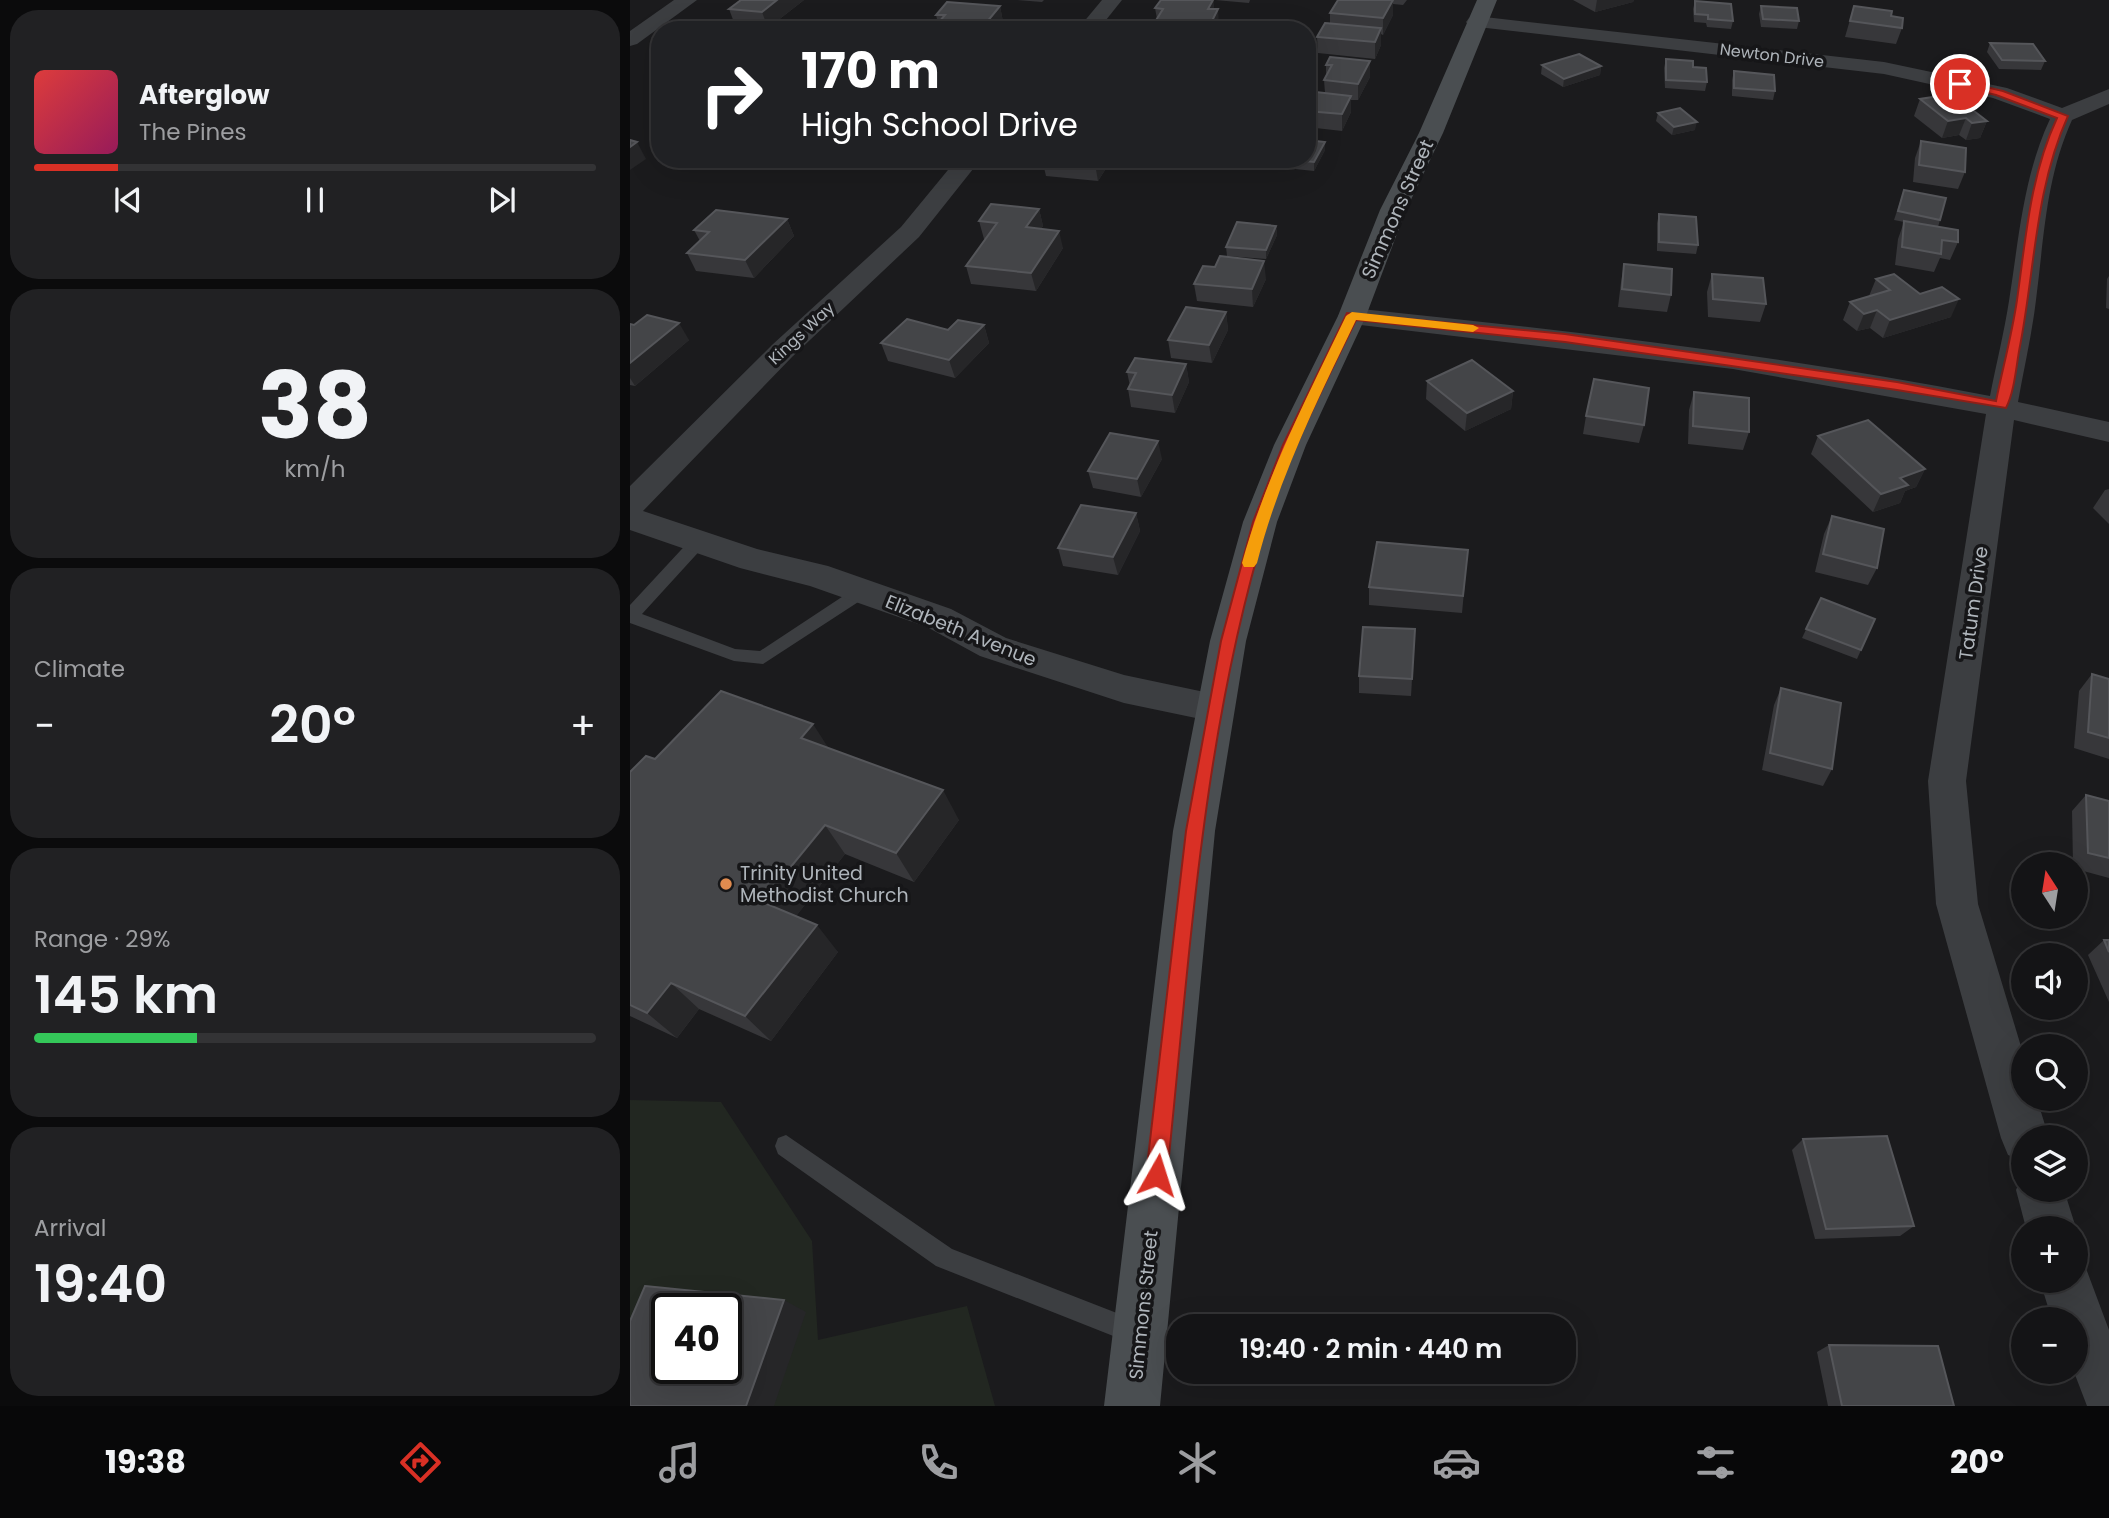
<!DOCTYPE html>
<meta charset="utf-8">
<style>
body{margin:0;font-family:Poppins,sans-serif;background:#212123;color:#f1f3f6;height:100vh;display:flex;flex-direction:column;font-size:26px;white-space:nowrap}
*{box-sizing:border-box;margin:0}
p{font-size:23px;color:#9d9ea1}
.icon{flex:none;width:38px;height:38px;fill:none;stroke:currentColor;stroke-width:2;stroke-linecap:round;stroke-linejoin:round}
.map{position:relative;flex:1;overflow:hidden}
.sheet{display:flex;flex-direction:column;gap:10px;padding:10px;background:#0b0b0c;width:630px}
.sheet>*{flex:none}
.top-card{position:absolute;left:21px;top:21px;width:665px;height:147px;border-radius:28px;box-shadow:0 7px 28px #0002,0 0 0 2px #333335;background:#202124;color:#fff;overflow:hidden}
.needle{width:46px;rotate:348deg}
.tools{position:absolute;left:1381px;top:852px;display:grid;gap:14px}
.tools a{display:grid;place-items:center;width:77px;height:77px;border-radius:50%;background:#141416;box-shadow:0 7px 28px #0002,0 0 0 2px #333335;font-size:35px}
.speed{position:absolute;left:21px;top:1293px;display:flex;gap:14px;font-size:35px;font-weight:700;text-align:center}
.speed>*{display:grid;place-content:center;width:91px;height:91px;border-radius:50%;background:#141416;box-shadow:0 7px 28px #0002,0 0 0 2px #333335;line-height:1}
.speed .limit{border:4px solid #111;border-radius:10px;background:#fff;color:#111}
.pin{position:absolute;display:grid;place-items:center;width:60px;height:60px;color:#fff;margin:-30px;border:4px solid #fff;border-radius:50%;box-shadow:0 2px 7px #0007}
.me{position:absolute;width:77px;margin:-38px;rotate:6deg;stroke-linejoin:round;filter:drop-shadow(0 0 5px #0008)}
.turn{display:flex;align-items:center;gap:24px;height:147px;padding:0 35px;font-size:32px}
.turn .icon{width:91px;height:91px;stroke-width:2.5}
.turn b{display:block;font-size:49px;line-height:60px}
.big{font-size:52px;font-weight:600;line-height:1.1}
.sheet .tile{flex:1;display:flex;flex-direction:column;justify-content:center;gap:10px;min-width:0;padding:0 24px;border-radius:28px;background:#212123}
.sheet .dial{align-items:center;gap:0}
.dial b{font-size:91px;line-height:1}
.song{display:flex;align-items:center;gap:21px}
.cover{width:84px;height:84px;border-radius:10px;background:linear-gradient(135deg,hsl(0 70% 55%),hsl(330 70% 35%))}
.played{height:7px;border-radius:4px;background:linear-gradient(90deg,#d93025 15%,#333335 15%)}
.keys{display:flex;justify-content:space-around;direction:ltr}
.heat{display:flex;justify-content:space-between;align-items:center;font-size:38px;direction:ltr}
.charge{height:10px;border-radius:5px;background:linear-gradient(90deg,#34c759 29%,#333335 0)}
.trip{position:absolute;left:536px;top:1314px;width:410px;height:70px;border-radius:28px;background:#141416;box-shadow:0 7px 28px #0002,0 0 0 2px #333335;font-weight:600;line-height:70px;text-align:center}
.menu{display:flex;height:112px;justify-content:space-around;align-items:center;background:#080809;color:#9d9ea1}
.menu .icon{width:49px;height:49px}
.menu .current{color:#d93025}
.menu b{font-size:32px;color:#f1f3f6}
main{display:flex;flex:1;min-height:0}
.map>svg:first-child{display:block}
</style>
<main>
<section class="sheet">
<div class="tile">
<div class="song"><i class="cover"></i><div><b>Afterglow</b><p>The Pines</p></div></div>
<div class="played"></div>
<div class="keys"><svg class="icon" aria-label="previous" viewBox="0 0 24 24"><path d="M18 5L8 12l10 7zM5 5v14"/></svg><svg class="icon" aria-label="pause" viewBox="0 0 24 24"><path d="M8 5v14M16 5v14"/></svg><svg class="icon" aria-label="next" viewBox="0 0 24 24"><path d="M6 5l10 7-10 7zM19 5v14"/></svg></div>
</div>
<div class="tile dial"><b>38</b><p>km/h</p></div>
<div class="tile"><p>Climate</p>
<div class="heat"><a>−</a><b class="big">20°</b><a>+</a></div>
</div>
<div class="tile"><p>Range · 29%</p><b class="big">145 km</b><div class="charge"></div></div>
<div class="tile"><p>Arrival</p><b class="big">19:40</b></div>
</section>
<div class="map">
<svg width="1479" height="1406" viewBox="0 0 1479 1406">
<rect width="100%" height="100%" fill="#1b1b1d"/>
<path fill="#222721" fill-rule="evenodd" d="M0,1100l91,2 91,139 6,99 149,-34 28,100h-365zM37,1309h59v59h-59z"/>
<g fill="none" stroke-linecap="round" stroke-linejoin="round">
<g fill="#3c3e41" fill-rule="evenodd">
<polygon points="69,536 77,541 75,545 12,614 105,649 130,651 227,587 233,585 241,591 239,595 133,664 104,661 0,623 0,605 63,537"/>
<polygon points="156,1135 322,1249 515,1324 518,1333 515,1342 506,1345 306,1266 148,1154 145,1146 148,1138"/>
</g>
<g fill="#3c3e41" fill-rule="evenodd">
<polygon points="44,0 67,0 7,44 0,46 0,31"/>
<polygon points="472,0 492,0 468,30 447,30"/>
<path d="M846,16l408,46 123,26 55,20 47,-19v15l-37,16c-26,57 -28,118 -36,180 -4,34 -12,68 -18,102l91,20v20l-95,-22 -48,361 12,123 45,149v46h14l12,39h-26v23l-15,-6 -7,-17 -65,-234 -8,-123 58,-367 -253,-45 -381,-45 -10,-2 -4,-6 4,-6 10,-2c214,22 427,47 638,88 6,-31 14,-63 19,-95 10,-63 14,-124 41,-182l-57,-21 -109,-24 -415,-48 -3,-4 3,-4z"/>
<polygon points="327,159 351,159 289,237 162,357 13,511 127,549 198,566 321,609 376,638 494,675 598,697 603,707 598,717 585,722 494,703 350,656 297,627 180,586 110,568 0,530 0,486 142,345 271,227"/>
<polygon points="1393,1173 1393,1190 1434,1190 1446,1228 1446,1229 1396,1228 1386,1190"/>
<polygon points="1446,1259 1454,1263 1479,1330 1479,1406 1457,1406 1444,1372 1446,1320 1422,1320 1410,1281 1446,1281"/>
</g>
<polygon fill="#4a4e51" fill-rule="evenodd" points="847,0 867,0 813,133 776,210 736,316 676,445 647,522 616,641 585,831 530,1406 474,1406 543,831 580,641 613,522 644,445 708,316 750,210 789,133"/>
</g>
<g fill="#37373a">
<polygon points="111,0 174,0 138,28 105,25 99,9"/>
<polygon points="387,0 414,0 412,2"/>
<polygon points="583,0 584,9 589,25 587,30 524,30 523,25 527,19 525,8"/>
<polygon points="585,0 620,0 619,3"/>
<polygon points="708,0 777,0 773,5 763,4 763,15 753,35 751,34 751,45 745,59 688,53 687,37 700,24 700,13"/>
<polygon points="943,0 1004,0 1003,2 965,12"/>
<polygon points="1065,1 1103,21 1101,29 1077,27 1076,23 1064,22 1063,9"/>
<polygon points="370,6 373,22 368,30 304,30 304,28 308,23 306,15"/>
<polygon points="1131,6 1169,21 1167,29 1131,27 1129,14"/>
<polygon points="1224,6 1261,16 1272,28 1266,44 1215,37"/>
<polygon points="1360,43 1415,61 1411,70 1369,69 1357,52"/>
<polygon points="30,51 30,72 23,56"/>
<polygon points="700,57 740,77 728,100 721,100 721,112 712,131 677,127 677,91 695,93 694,80 696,76 696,65"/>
<polygon points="1036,59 1077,82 1075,91 1035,88 1034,68"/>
<polygon points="912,65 971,66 970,75 933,87 911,74"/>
<polygon points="1104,71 1145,91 1143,100 1102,96 1102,80"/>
<polygon points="1290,99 1357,121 1350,138 1336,140 1329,135 1312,138 1284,116"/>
<polygon points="1028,113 1065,130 1042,135 1026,121"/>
<polygon points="1291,141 1335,172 1328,189 1283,182 1285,158"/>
<polygon points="695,142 695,150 684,171 646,167 646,159 677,159"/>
<polygon points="412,159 482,159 468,181 416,176"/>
<polygon points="1274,190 1310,220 1308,227 1328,242 1320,260 1310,258 1304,272 1265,265 1268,239 1274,222 1264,220"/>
<polygon points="409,209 413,226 411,229 433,248 406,291 341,284 336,266 356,239 354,239 349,221"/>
<polygon points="1029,214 1068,245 1066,254 1027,251 1027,223"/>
<polygon points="157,219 164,236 124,278 66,271 57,253 70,241 64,230"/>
<polygon points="646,226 647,235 636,259 597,256 596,247"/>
<polygon points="994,264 1041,295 1037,312 988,307 991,282"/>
<polygon points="1082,274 1136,304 1130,322 1078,317 1077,292"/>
<polygon points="1479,276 1479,309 1476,308 1477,279"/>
<polygon points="636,279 623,307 567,301 564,284"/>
<polygon points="1246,279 1321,317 1253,338 1240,328 1227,331 1213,320 1220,302 1239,296"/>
<polygon points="596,312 598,330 582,363 541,358 538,340"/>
<polygon points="0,324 59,340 5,386 0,385"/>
<polygon points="354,325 359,343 325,378 258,361 251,343 318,330"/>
<polygon points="556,364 559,382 545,413 501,407 498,389 500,386 497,372"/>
<polygon points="797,381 883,391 881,409 835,431 796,399"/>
<polygon points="1064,392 1119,432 1113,450 1058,444 1059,410"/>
<polygon points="956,416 1014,425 1009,443 953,434"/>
<polygon points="1188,436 1295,469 1286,487 1275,491 1270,503 1243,512 1181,454"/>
<polygon points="532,459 511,497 463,488 458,471"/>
<polygon points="1479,489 1479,524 1463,508 1475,490"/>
<polygon points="506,513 510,531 488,575 433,566 428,548"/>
<polygon points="1202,516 1247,568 1238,585 1185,572 1194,534"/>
<polygon points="838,550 832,613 739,605 739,587"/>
<polygon points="1191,598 1231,650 1227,659 1172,638"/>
<polygon points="785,629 781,696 729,693 729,676"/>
<polygon points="1462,674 1479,679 1479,759 1444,748 1449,691"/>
<polygon points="1151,688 1202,769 1193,786 1132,770 1144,705"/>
<polygon points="198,748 329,820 284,882 215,854 166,916 208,952 141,1041 69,1009 47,1038 0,1016 0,772 25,759"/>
<polygon points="1456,795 1479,801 1479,878 1446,869 1446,864 1443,864 1442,811"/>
<polygon points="1474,940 1479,940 1479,1002 1458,955"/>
<polygon points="1173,1139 1284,1226 1270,1236 1185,1239 1162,1150"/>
<polygon points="1199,1345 1324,1406 1198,1406 1187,1352"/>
</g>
<g fill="#262628">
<polygon points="147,0 174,0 138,28 132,12"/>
<polygon points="583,0 585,15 578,9"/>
<polygon points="763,0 763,15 753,35 753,18"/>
<polygon points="967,0 1004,0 1003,2 965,12"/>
<polygon points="370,6 373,22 368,30 357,30 356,23"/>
<polygon points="588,9 589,25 587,30 578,30"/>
<polygon points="751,28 751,45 745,59 745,42"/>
<polygon points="740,61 740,77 728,100 728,84"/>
<polygon points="971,66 970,75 933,87 934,79"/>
<polygon points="721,96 721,112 712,131 712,114"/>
<polygon points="1336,118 1329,135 1312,138 1318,121"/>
<polygon points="1357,121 1350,138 1336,140 1342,123"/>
<polygon points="1067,122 1065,130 1042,135 1044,127"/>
<polygon points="7,142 16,159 0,170 0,147"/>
<polygon points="695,142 695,150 684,171 684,162"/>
<polygon points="467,159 482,159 468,181 465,164"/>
<polygon points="409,209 413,226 400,245 396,227"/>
<polygon points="157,219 164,236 124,278 115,260"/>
<polygon points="646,226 647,235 636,259 636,250"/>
<polygon points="429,231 433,248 406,291 401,273"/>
<polygon points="634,261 636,279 623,307 622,289"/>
<polygon points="1329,299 1321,317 1253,338 1260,320"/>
<polygon points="1247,310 1240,328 1227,331 1234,314"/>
<polygon points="596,312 598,330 582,363 579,345"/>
<polygon points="49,323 59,340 5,386 0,378 0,363"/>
<polygon points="354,325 359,343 325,378 319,360"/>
<polygon points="556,364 559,382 545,413 542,395"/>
<polygon points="883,391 881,409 835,431 837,413"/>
<polygon points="528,441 532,459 511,497 507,479"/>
<polygon points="1295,469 1286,487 1275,491 1270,503 1243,512 1251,494 1270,478"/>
<polygon points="506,513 510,531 488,575 483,557"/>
<polygon points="183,724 203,755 171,738"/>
<polygon points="313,790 329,820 284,882 266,853"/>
<polygon points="195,825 215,854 156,929 132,902"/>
<polygon points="187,925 208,952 141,1041 115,1016"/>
<polygon points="41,983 69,1009 47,1038 17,1013"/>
<polygon points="154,1300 176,1312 144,1406 116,1406"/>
</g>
<g fill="#444548" stroke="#55565a" stroke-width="2" fill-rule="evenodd">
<polygon points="111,0 147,0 132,12 99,9"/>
<polygon points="531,0 583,0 578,9 588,9 578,29 523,25 533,9 525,8"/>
<polygon points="708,0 763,0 753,18 700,13"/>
<polygon points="1065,1 1101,4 1103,21 1078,19 1078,15 1065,14"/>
<polygon points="317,2 370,6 356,23 366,23 361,30 329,30 304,28 315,15 306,15"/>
<polygon points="1131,6 1167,8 1169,21 1133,19"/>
<polygon points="1224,6 1262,11 1261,16 1273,18 1272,28 1220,21"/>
<polygon points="695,23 751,28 745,42 687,37"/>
<polygon points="1360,43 1403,44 1415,61 1372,60"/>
<polygon points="30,51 30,57 23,56"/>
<polygon points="949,54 971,66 934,79 912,65"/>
<polygon points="700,57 740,61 728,84 694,80 702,65 696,65"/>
<polygon points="1036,59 1063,61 1063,67 1076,68 1077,82 1036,80"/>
<polygon points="1104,71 1144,75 1145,91 1104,88"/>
<polygon points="677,91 721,96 712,114 677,111"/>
<polygon points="1322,94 1357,121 1342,123 1336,118 1318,121 1290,99"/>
<polygon points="1050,108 1067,122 1044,127 1028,113"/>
<polygon points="0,140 7,142 0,147"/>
<polygon points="677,140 695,142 684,162 656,159 677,159"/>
<polygon points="1291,141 1336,148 1335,172 1289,165"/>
<polygon points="417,159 467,159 465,164"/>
<polygon points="1274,190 1316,198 1310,220 1268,211"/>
<polygon points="361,204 409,209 396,227 429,231 401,273 336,266 367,223 349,221"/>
<polygon points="86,210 157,219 115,260 57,253 79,232 64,230"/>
<polygon points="1029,214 1066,217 1068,245 1029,242"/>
<polygon points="1274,221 1328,230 1328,242 1312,240 1311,254 1272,247"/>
<polygon points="607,222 646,226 636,250 596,247"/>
<polygon points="590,256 634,261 622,289 564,284 573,266 585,267"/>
<polygon points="994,264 1042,269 1041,295 992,289"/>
<polygon points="1082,274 1133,278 1136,304 1083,299"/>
<polygon points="1264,274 1290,294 1312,287 1329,299 1260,320 1247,310 1234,314 1220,302 1260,290 1246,279"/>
<polygon points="556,307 596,312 579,345 538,340"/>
<polygon points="17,315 49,323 0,363 0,324 4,325"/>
<polygon points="277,319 318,330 328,320 354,325 319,360 251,343"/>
<polygon points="505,358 556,364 542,395 498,389 506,373 497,372"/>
<polygon points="842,360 883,391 837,413 797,381"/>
<polygon points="964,379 1019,388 1014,425 956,416"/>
<polygon points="1064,392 1119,398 1119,432 1063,426"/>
<polygon points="1238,420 1295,469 1270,478 1278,485 1251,494 1188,436"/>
<polygon points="480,433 528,441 507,479 458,471"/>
<polygon points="451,505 506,513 483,557 428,548"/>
<polygon points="1202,516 1254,529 1247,568 1193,554"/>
<polygon points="747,542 838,550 833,596 739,587"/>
<polygon points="1191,598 1245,619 1231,650 1176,629"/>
<polygon points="733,627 785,629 782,679 729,676"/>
<polygon points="1462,674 1479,679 1479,738 1458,732"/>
<polygon points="1151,688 1211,703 1202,769 1140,753"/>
<polygon points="91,691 183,724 171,738 313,790 266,853 195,825 132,902 187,925 115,1016 41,983 17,1013 0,1005 0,772 16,756 25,759"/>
<polygon points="1456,795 1479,801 1479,858 1458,853"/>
<polygon points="1474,940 1479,940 1479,952"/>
<polygon points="1257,1136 1284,1226 1196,1229 1173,1139"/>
<path d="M15,1286l139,14 -38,106h-116v-85zM37,1309h59v59h-59z"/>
<polygon points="1199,1345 1308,1346 1324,1406 1212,1406"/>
</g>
<path fill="#d93025" stroke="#8d1f18" stroke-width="2" d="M1330,81l43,10 65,25c-33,73 -33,153 -48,230 -4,20 -5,44 -14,62l-109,-18 -332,-48 -209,-22c-32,66 -67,133 -89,203 -65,211 -77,434 -100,652l-3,8 -7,3 -7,-3 -4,-8 40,-344 35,-190 32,-119 30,-77 64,-132 218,21 332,48 99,19c7,-34 16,-67 21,-101 9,-63 13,-124 40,-182l-61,-23 -39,-9 -1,-2z"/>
<path fill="#f59e0b" d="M722,312l121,13 6,3 -6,4 -117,-12c-38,79 -77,157 -99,243l-3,4h-10l-2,-4c24,-87 65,-166 104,-247z"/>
<circle fill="#e08b4f" stroke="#161618" stroke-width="2.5" cx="96" cy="884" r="7"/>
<g text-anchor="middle" stroke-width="7" stroke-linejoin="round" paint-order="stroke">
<g font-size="16" fill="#afb5bb" stroke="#161618">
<text transform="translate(1142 55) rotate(7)" y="6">Newton Drive</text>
<text transform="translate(171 333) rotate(-43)" y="6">Kings Way</text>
</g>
<g font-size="19" fill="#afb5bb" stroke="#161618">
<text transform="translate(767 209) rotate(-66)" y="7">Simmons Street</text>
<text transform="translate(1343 603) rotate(-82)" y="7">Tatum Drive</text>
<text transform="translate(331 630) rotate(22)" y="7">Elizabeth Avenue</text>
<text transform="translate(513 1305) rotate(-84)" y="7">Simmons Street</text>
</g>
<g font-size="19" fill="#afb5bb" stroke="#161618" text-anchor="start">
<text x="110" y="880">Trinity United<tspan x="110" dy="22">Methodist Church</tspan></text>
</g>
</g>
</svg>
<div class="tools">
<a><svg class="needle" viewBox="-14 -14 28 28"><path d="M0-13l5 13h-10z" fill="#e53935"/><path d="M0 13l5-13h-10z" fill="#9d9ea1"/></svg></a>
<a><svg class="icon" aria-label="sound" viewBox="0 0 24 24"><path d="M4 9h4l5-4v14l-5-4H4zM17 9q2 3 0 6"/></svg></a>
<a><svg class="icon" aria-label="search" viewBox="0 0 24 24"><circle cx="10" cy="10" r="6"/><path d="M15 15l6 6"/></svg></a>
<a><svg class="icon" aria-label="layers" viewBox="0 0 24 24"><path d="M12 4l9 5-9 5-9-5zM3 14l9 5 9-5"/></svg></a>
<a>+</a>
<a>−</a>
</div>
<div class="speed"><div class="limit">40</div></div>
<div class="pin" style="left:1330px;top:84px;background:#d93025"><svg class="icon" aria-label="arrive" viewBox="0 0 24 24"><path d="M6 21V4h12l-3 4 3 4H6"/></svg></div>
<svg class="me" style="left:527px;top:1175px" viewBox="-20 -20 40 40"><path d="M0-17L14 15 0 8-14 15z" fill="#d93025" stroke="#fff" stroke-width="4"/></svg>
<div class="trip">19:40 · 2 min · 440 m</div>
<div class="top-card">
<div class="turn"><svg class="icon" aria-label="right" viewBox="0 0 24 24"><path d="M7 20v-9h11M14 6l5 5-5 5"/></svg><div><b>170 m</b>High School Drive</div></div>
</div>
</div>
</main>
<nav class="menu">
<b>19:38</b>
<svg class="icon current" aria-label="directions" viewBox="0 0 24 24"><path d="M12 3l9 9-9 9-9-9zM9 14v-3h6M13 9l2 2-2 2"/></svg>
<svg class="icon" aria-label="music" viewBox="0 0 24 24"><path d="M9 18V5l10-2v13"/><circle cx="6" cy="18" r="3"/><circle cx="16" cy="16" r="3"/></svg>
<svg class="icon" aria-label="phone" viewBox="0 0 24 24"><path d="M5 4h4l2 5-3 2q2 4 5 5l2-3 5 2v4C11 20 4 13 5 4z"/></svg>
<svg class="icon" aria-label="climate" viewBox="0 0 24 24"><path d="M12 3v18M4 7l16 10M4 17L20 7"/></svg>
<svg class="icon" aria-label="car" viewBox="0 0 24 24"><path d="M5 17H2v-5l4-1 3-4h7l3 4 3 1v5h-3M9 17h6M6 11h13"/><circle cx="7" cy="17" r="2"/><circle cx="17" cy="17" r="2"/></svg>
<svg class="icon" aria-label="filters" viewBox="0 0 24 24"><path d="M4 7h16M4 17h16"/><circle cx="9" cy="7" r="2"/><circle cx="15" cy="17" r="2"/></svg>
<b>20°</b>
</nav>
